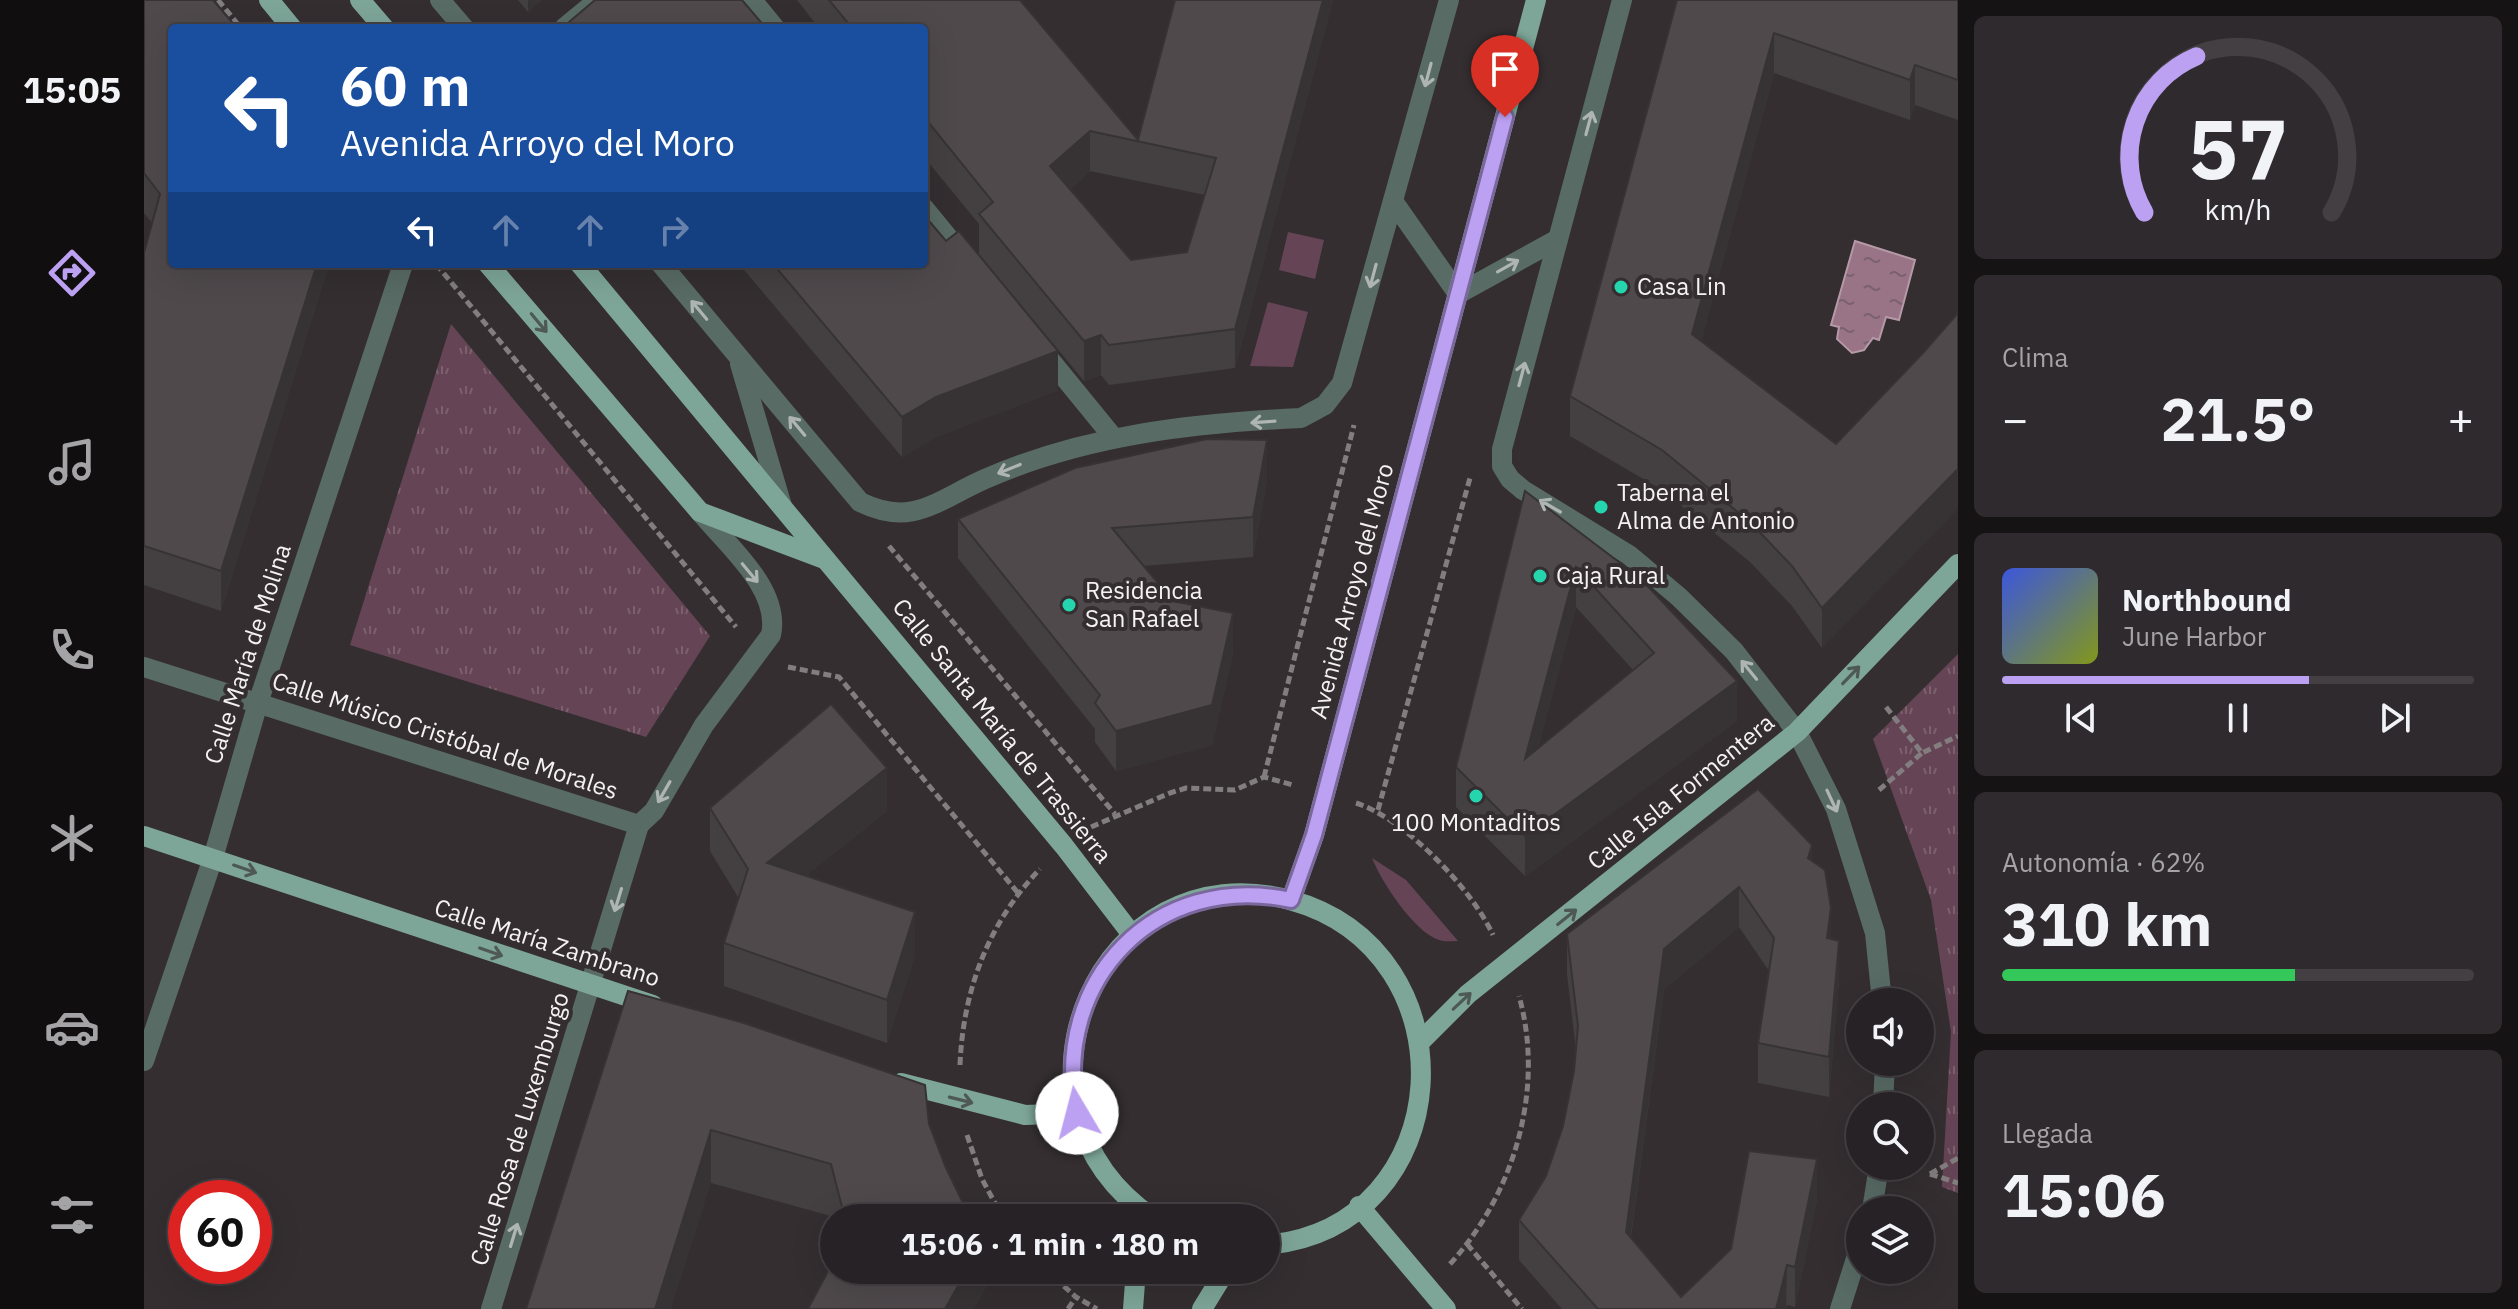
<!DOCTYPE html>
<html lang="es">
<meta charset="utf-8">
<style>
body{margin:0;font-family:"IBM Plex Sans",sans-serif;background:#2f2a2d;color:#f1f3f6;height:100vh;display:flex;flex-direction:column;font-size:30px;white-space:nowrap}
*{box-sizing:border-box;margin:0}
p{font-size:26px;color:#a4a4a7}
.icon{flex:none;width:44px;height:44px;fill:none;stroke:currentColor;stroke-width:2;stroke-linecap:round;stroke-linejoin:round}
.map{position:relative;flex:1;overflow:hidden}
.drawer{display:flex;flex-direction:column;gap:16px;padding:16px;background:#151314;width:560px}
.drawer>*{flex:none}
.top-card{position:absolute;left:24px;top:24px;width:760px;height:244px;border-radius:8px;box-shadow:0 8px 32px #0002,0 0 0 2px #433f42;background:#1a4fa0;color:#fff;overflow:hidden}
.controls{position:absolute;left:1702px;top:988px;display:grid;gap:16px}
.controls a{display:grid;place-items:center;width:88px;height:88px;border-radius:50%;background:#272225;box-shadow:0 8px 32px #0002,0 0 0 2px #433f42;font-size:40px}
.speed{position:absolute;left:24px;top:1180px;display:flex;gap:16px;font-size:40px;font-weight:700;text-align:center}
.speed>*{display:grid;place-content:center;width:104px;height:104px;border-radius:50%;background:#272225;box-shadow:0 8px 32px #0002,0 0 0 2px #433f42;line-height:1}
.speed .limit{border:12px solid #d22;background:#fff;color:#111}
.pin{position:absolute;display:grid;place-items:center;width:68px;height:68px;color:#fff;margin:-82px -34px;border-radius:50% 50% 50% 0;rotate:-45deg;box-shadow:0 0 8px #0007}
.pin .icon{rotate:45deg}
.me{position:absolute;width:88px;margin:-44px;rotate:352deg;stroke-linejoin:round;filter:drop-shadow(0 0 6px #0008)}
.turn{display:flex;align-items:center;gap:28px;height:168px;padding:0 40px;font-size:36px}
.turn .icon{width:104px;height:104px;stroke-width:2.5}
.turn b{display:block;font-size:56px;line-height:68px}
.lanes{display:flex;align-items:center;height:76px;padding:0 40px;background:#0003;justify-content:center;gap:40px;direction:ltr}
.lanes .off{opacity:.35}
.big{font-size:60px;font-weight:800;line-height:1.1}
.drawer .tile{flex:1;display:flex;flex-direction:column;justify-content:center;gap:12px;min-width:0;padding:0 28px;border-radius:12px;background:#2f2a2d}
.drawer .dial{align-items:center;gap:0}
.dial svg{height:208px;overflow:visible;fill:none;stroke:#433f42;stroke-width:7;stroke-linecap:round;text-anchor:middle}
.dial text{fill:#f1f3f6;stroke:none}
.song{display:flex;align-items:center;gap:24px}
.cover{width:96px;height:96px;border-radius:12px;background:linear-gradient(135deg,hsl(230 70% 55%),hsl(70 70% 35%))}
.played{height:8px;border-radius:4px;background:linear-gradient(90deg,#bca0f2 65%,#433f42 65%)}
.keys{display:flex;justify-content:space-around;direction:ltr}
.heat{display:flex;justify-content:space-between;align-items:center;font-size:44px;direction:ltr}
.charge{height:12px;border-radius:6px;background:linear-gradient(90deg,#34c759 62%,#433f42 0)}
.trip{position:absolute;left:676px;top:1204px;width:460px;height:80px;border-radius:40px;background:#272225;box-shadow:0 8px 32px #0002,0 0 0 2px #433f42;font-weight:800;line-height:80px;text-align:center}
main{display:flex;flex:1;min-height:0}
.tab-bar{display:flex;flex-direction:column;width:144px;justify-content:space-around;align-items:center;background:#100e0f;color:#a4a4a7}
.tab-bar .icon{width:56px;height:56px}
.tab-bar .active{color:#bca0f2}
.tab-bar b{font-size:36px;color:#f1f3f6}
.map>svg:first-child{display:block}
</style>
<main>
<nav class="tab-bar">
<b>15:05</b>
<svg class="icon active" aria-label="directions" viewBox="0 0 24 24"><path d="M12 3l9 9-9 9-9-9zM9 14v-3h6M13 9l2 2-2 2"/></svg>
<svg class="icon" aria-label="music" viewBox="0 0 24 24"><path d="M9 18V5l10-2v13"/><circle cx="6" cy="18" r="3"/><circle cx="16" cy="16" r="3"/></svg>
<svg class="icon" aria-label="phone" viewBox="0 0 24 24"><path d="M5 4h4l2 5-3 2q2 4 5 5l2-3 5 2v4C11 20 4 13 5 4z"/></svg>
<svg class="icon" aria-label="climate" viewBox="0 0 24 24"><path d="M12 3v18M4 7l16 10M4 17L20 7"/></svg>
<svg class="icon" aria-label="car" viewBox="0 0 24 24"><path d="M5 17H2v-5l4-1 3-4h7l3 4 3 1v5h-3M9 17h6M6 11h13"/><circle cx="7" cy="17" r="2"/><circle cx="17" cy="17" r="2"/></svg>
<svg class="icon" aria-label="filters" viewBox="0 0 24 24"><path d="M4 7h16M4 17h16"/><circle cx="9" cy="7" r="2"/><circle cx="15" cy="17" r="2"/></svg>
</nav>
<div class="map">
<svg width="1814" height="1309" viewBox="0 0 1814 1309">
<defs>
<pattern id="park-tufts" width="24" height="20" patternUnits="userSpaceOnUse" patternTransform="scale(2)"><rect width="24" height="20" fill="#654555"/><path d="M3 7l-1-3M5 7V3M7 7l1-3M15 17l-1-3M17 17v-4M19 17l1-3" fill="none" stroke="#7c606e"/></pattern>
<pattern id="water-ripples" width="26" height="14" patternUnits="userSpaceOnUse" patternTransform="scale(2)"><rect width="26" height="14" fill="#997386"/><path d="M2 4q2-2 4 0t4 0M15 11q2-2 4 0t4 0" fill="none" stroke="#79626e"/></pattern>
</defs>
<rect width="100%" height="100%" fill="#342e31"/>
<g fill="url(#park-tufts)">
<polygon points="307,324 566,636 502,737 206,645"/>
<polygon points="1814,654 1814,1193 1798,1187 1807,1032 1787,900 1729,739"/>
</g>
<g fill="#654555">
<polygon points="1144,232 1180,240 1171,279 1135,270"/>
<polygon points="1124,302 1164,312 1149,367 1106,366"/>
<path d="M1228,858l34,22 52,61c-6,0 -14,1 -19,-1 -25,-8 -58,-59 -67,-82z"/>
</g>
<polygon fill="url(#water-ripples)" stroke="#b599a7" stroke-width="2" points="1711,241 1771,260 1755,320 1742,317 1735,340 1729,338 1720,350 1708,353 1693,339 1695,327 1687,325"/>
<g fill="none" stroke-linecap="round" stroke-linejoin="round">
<g stroke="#827d7f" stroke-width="5" stroke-dasharray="8 4" stroke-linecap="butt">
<polyline points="74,0 97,28"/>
<polyline points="292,264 592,627"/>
<polyline points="745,546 971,814"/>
<polyline points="644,667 695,677 874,893"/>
<polyline points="1742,707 1778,753 1814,736"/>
<polyline points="1120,777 1210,425"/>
<polyline points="1735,790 1778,753"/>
<path d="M1212,803c48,15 116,86 137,132"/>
<polyline points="1234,810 1326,478"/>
<polyline points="947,827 1026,793 1042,788 1091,790 1120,777 1149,785"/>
<path d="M816,1065c3,-74 28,-142 80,-196"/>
<polyline points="823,1135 838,1179 859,1218"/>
<polyline points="1786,1174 1814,1158"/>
<polyline points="1786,1174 1814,1183"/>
<polyline points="1323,1244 1378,1309"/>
<path d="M1306,1264c65,-71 95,-176 69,-268"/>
<polyline points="902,1270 932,1297 953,1309"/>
<polyline points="924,1309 932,1297"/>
</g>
<g stroke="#586b64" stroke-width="20">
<polyline points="296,0 320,28"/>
<polyline points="608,0 631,28"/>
<polyline points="1478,0 1358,449 1358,466 1366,479 1379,490 1485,555 1535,597 1590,651 1653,732 1692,809 1731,933 1738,1002"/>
<polyline points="420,28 454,0"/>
<polyline points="1249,201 1314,294 1414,239"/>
<polyline points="780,208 821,258"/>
<path d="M517,264l199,238c53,26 77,-2 125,-23 100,-44 208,-56 316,-61l24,-13 17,-22 107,-383"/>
<polyline points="898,350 969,437"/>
<polyline points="596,364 638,506"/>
<polyline points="0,667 495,825"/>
<path d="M495,825l15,-14 50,-86 67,-90c10,-46 -44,-90 -71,-123"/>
<polyline points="0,1061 69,858 114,703 259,264"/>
<polyline points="1739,1106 1741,1062"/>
<polyline points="1728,1210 1735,1166"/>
<polyline points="347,1309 495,825"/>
<polyline points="1696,1309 1716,1246"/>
</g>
<g stroke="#7da598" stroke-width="20">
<polyline points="125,0 148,28"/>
<polyline points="216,0 240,28"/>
<polyline points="344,264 556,512 680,559"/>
<polyline points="436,264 920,846 989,936"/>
<polyline points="0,836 509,1005"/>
<polyline points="1147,900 1170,835 1392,0"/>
<polyline points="1277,1041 1324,994 1653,732 1814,564"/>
<polyline points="757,1083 881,1115 933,1113"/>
<polyline points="1215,1206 1302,1309"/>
<path d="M1009,1218c-166,-113 -52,-370 137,-318 186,51 170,328 -24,345"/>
<polyline points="989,1309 992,1270"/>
<polyline points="1058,1309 1082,1270"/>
</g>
</g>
<g fill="#443f41" fill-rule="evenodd">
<polygon points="0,0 28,264 185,264 77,611 0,585 0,253 8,223 0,213"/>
<polygon points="374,0 397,0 384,12"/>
<path d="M653,0h223l118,140 195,-140 -98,368 -126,17 -8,-10 -17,6 -105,-127v-30l-55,-67v-129h-105zM946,171l115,24 -18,57 -56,8 -61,-71z"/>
<polygon points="1533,0 1814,0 1814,120 1771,105 1766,120 1630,73 1557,341 1692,444 1678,648 1648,606 1606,562 1518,490 1426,436 1426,396"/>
<polygon points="595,264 780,264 914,390 792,437 758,457"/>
<polygon points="1123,480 1109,557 999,566 1029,601 1089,653 1068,745 972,771 951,742 951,729 814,558 814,519"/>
<path d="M1381,491l212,230 -212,155 -69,-69v-40zM1432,607l58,64 -96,77z"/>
<polygon points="566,808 743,811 661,876 771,955 743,1043 580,986 580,943 594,897 566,851"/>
<polygon points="1668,861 1687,939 1695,981 1685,1097 1614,1083 1614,1043 1625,971 1595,927 1520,989 1487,1237 1537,1297 1673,1199 1651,1307 1643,1305 1642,1309 1418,1309 1375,1260 1375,1220 1402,1176 1419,1126 1430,1071 1432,1051 1423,974 1423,934"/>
<polygon points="484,991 785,1124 802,1168 818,1201 834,1218 690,1218 690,1230 687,1216 567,1183"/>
</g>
<g fill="#373335">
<polygon points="384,0 397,0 384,12"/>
<polygon points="1179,0 1189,0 1091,368 1091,329"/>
<polygon points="1630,33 1630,73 1548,374 1548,334"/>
<polygon points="1771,65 1771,105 1766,120 1766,80"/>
<polygon points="946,131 946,171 906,206 906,166"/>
<polygon points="173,264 185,264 77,611 77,571"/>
<polygon points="957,335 957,375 940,381 940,341"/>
<polygon points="914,351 914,390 792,437 758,457 758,417 792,397"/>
<polygon points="1123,440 1123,480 1109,557 1109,517"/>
<polygon points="1814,469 1814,509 1678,648 1678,608"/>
<polygon points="1432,567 1432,607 1381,799 1381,759"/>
<polygon points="1089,613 1089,653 1068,745 972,771 972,731"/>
<polygon points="1593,681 1593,721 1381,876 1381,836"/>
<polygon points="743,768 743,811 623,906 623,863"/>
<polygon points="1668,845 1668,885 1664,858"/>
<polygon points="1595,887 1595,927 1520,989 1482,1271 1482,1232 1520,949"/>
<polygon points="1687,908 1687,948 1683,938"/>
<polygon points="771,912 771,955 743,1043 743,1000"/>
<polygon points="1695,941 1695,981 1685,1097 1685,1057"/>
<polygon points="567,1130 567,1183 527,1309 511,1309"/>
<polygon points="1673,1159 1673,1199 1651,1307 1651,1267"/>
<polygon points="1643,1265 1642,1309 1632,1309"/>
<polygon points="823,1270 845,1270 845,1282 830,1309 801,1309"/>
</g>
<g fill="#4f494c" stroke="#373335" stroke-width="2" fill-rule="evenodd">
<polygon points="0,0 69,0 93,28 28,28 28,264 173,264 77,571 0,546 0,253 16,194 0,173"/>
<polygon points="451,0 598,0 622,28 430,28 425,22"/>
<path d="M685,0h191l118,140 37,-140h148l-88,329 -126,16 -8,-10 -17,6 -105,-127 14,-12 -69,-85v-89h-72zM946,131l126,27 -29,94 -56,8 -81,-94z"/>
<polygon points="1533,0 1814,0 1814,80 1771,65 1766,80 1630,33 1548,334 1692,444 1779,353 1814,313 1814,469 1678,608 1648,566 1606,522 1518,450 1426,396"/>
<polygon points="780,215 802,241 815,231 914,351 792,397 758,417 629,264 780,264"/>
<polygon points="1063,439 1123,440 1109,517 968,528 1029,601 1089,613 1068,705 972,731 951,703 956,695 814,519 931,468"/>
<path d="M1381,491l115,87 97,103 -212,155 -69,-69zM1432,567l78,86 -129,106z"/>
<polygon points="687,704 743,768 623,863 771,912 743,1000 580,943 604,869 566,808"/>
<polygon points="1614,789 1668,845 1664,858 1681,870 1687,908 1683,938 1695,941 1685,1057 1614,1043 1630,938 1595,887 1520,949 1482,1232 1537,1297 1587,1249 1605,1151 1673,1159 1651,1267 1643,1265 1632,1309 1454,1309 1375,1220 1402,1176 1419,1126 1430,1071 1434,1026 1423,934"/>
<polygon points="484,991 600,1023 781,1085 785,1124 802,1168 818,1201 834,1218 702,1218 699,1211 687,1164 567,1130 511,1309 382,1309"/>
<polygon points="690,1260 690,1270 823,1270 801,1309 664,1309"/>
</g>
<defs><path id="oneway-shaft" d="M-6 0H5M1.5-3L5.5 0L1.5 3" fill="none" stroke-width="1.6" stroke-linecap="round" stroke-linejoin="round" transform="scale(2)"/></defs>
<g stroke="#afb5b3">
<use href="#oneway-shaft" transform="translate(1284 75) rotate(105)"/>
<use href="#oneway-shaft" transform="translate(1445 123) rotate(-75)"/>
<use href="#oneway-shaft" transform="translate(1364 266) rotate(-29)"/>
<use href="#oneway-shaft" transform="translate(1229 276) rotate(105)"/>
<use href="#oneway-shaft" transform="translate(555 310) rotate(-130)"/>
<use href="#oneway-shaft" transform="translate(1378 374) rotate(-75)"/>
<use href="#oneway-shaft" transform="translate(1119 422) rotate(176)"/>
<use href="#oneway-shaft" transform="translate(653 426) rotate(-130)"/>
<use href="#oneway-shaft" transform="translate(865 469) rotate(158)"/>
<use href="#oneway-shaft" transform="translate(1406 506) rotate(-150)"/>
<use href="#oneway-shaft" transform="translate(606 573) rotate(50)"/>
<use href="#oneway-shaft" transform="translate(1605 670) rotate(-129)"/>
<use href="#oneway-shaft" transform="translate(520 792) rotate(120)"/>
<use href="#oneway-shaft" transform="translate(1688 801) rotate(65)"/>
<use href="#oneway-shaft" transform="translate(474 900) rotate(107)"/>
<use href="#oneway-shaft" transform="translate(370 1235) rotate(-73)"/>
</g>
<g stroke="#4e5855">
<use href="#oneway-shaft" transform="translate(395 323) rotate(50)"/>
<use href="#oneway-shaft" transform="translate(1707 675) rotate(-46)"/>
<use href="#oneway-shaft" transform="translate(101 869) rotate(19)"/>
<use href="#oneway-shaft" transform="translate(1423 917) rotate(-39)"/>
<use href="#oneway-shaft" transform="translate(347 952) rotate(19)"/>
<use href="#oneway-shaft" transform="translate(1318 1001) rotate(-43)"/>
<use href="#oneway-shaft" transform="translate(817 1100) rotate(14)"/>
</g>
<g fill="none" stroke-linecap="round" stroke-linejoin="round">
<defs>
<path id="route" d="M933,1113c-26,-133 79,-242 214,-213l23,-65 191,-718"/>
</defs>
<use href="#route" stroke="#7a689d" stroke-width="20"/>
<use href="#route" stroke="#bca0f2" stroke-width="14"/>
</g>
<g fill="#24d5ae" stroke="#342e31" stroke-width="3">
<circle cx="1477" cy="287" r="8"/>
<circle cx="1457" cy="507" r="8"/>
<circle cx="1396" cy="576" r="8"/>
<circle cx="925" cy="605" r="8"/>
<circle cx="1332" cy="796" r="8"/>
</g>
<g text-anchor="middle" stroke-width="8" stroke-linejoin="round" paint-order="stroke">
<g font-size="24" fill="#f6f2f4" stroke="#342e31" text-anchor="start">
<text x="1493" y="295">Casa Lin</text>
<text x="1473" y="501">Taberna el<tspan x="1473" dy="28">Alma de Antonio</tspan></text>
<text x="1412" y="584">Caja Rural</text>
<text x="941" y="599">Residencia<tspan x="941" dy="28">San Rafael</tspan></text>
<text x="1332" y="831" text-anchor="middle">100 Montaditos</text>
</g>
<g font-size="24" fill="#f6f2f4" stroke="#342e31">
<text transform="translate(1208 591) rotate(-75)" y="8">Avenida Arroyo del Moro</text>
<text transform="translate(104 654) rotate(-72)" y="8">Calle María de Molina</text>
<text transform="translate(858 731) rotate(51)" y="8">Calle Santa María de Trassierra</text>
<text transform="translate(301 736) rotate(18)" y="8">Calle Músico Cristóbal de Morales</text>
<text transform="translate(1537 792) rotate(-39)" y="8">Calle Isla Formentera</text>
<text transform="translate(403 943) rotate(18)" y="8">Calle María Zambrano</text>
<text transform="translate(376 1129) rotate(-73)" y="8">Calle Rosa de Luxemburgo</text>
</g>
</g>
</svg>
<div class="controls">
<a><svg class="icon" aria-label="sound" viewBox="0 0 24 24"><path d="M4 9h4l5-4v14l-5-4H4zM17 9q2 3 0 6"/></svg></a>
<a><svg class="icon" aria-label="search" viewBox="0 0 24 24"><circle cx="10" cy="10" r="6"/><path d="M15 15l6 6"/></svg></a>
<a><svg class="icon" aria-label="layers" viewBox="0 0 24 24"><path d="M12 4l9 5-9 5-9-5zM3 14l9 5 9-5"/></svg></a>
</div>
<div class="speed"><div class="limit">60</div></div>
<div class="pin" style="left:1361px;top:117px;background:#d93025"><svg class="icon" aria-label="arrive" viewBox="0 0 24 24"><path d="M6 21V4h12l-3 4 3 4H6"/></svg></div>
<svg class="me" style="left:933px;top:1113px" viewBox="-20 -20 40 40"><circle r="19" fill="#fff"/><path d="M0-13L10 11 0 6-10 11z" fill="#bca0f2"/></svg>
<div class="trip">15:06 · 1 min · 180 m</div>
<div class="top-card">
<div class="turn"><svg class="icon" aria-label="left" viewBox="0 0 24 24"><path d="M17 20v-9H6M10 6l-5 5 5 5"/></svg><div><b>60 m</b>Avenida Arroyo del Moro</div></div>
<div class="lanes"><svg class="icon" aria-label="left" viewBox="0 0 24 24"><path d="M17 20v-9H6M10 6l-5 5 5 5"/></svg><svg class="icon off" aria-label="ahead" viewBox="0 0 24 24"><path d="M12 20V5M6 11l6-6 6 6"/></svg><svg class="icon off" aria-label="ahead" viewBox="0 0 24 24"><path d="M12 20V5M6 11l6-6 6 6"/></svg><svg class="icon off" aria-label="right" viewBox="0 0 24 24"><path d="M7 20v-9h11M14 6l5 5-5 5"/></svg></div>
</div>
</div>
<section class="drawer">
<div class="tile dial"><svg viewBox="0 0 100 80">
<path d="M14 69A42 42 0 1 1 86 69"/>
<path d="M14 69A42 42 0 0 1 34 9" stroke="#bca0f2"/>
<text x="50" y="56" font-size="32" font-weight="700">57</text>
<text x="50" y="72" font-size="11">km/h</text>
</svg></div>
<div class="tile"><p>Clima</p>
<div class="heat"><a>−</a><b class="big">21.5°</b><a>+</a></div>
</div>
<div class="tile">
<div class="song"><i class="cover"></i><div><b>Northbound</b><p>June Harbor</p></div></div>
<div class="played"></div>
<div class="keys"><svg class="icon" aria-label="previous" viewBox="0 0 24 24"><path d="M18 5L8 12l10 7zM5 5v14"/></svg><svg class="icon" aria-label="pause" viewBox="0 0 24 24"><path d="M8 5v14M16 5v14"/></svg><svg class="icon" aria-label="next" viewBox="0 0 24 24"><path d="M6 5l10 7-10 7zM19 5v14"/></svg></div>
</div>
<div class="tile"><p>Autonomía · 62%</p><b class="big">310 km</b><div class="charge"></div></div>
<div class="tile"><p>Llegada</p><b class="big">15:06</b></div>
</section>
</main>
